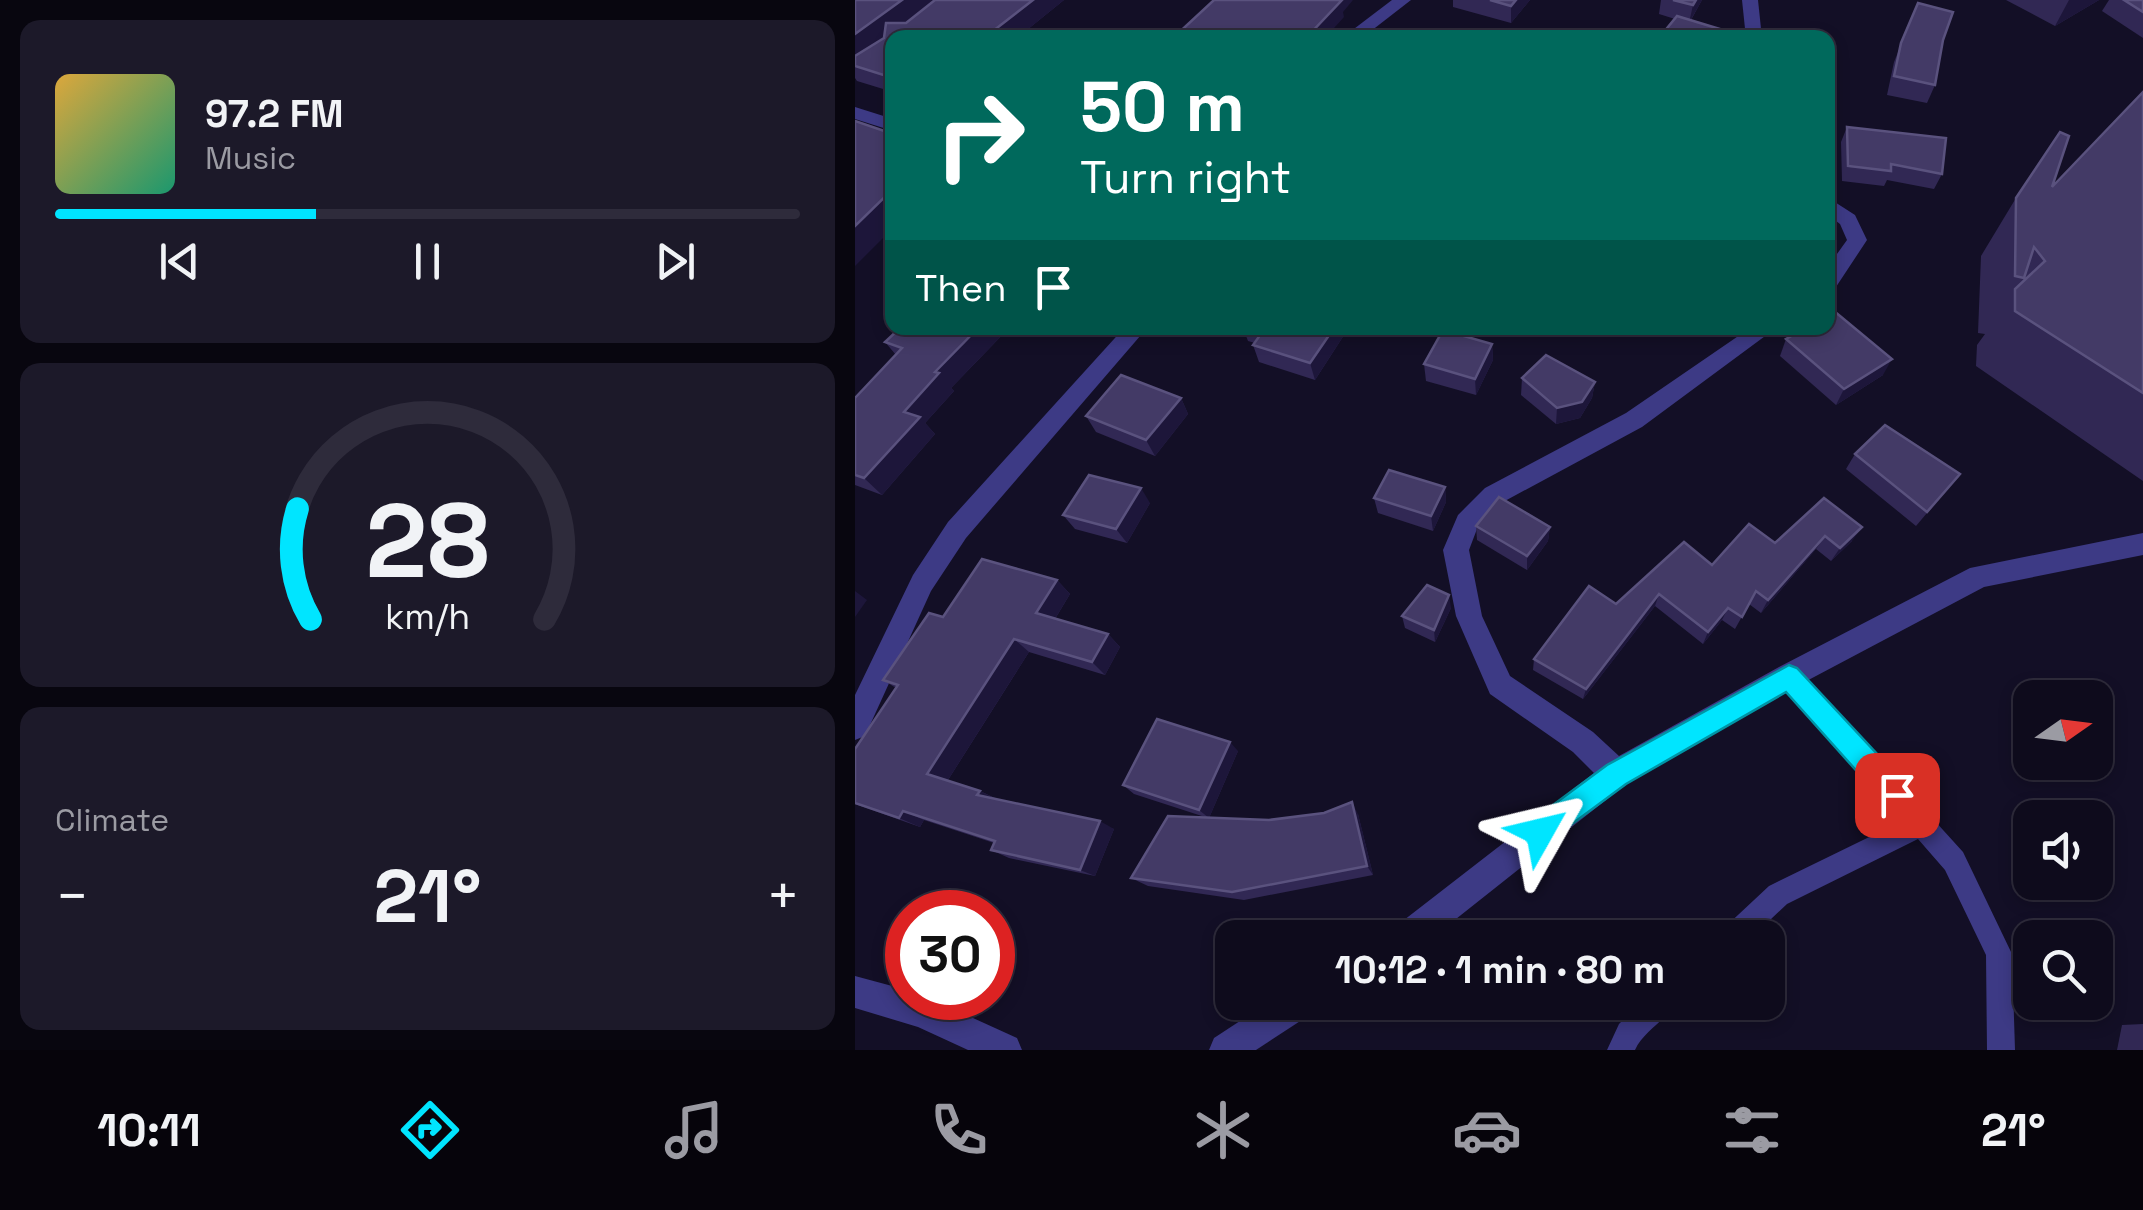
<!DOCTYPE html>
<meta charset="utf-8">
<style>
body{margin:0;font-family:"Space Grotesk",sans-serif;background:#1c1929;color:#f1f3f6;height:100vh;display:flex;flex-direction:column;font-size:38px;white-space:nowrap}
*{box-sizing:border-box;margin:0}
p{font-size:32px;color:#9b9ba3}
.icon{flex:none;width:55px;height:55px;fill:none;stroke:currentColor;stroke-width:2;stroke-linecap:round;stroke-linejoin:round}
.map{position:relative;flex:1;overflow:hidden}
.details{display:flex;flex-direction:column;gap:20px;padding:20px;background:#08060f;width:855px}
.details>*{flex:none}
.top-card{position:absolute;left:30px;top:30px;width:950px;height:305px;border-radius:20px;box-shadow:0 5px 15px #0003,0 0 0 2px #2e2b3b;background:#00695c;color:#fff;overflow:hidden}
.needle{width:65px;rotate:76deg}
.tools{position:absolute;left:1158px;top:680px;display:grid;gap:20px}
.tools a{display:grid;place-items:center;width:100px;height:100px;border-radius:20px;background:#0e0b1c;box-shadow:0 5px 15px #0003,0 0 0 2px #2e2b3b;font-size:50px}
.speed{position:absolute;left:30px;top:890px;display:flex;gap:20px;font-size:50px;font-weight:700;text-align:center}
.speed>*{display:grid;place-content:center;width:130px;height:130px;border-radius:50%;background:#0e0b1c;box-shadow:0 5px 15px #0003,0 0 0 2px #2e2b3b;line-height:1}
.speed .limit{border:15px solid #d22;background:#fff;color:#111}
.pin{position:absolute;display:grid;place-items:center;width:85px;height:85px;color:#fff;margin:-42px;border-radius:20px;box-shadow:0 5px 15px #0006}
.me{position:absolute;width:110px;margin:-55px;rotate:53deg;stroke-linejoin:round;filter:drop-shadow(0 0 8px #0008)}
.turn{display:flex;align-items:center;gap:35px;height:210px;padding:0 30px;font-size:45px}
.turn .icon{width:130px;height:130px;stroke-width:2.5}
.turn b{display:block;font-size:70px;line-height:85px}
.then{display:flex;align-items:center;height:95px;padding:0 30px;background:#0003;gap:20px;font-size:38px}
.big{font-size:75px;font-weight:800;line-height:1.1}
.details .tile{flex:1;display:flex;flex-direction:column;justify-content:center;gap:15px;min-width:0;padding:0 35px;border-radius:20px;background:#1c1929}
.details .dial{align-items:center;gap:0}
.dial svg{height:260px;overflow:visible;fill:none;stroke:#2e2b3b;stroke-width:7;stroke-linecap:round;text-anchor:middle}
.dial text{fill:#f1f3f6;stroke:none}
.song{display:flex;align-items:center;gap:30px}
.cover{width:120px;height:120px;border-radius:15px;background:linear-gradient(135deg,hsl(40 70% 55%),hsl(160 70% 35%))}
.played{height:10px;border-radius:5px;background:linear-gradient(90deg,#00e5ff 35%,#2e2b3b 35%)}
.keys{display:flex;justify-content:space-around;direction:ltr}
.heat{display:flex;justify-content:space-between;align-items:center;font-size:55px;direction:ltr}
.trip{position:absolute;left:360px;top:920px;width:570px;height:100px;border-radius:20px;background:#0e0b1c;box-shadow:0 5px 15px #0003,0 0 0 2px #2e2b3b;font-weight:800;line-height:100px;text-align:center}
.tab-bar{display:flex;height:160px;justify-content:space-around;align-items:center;background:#06040b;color:#9b9ba3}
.tab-bar .icon{width:70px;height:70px}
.tab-bar .selected{color:#00e5ff}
.tab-bar b{font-size:45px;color:#f1f3f6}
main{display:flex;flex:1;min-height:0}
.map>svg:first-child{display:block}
</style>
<main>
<section class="details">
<div class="tile">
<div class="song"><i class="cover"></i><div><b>97.2 FM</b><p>Music</p></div></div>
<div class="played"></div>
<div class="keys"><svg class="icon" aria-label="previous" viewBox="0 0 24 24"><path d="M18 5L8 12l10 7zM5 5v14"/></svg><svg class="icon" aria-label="pause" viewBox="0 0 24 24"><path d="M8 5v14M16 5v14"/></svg><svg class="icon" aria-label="next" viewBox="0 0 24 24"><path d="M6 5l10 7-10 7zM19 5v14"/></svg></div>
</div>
<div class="tile dial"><svg viewBox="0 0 100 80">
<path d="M14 69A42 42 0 1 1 86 69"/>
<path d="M14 69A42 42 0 0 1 10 35" stroke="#00e5ff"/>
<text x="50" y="56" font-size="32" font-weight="700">28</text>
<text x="50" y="72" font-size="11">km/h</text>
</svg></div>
<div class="tile"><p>Climate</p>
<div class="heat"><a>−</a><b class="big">21°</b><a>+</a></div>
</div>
</section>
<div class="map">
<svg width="1288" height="1050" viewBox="0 0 1288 1050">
<rect width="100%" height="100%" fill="#130f26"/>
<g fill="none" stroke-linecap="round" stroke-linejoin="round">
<g fill="#3d3a85" fill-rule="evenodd">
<polygon points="934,666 942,669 1108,852 1157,954 1160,1050 1132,1050 1131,955 1090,870 1063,839 932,904 896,938 864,938 868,929 914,886 1047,821 926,683 923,676 926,669"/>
<path d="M786,1002h33c-8,20 -31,29 -39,48h-28l12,-26z"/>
</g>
<g fill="#3d3a85" fill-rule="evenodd">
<polygon points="537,0 556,0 507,38 487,38"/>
<polygon points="887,0 903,0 907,38 891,38"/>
<polygon points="0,107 38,119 38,131 0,119"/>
<polygon points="972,197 1000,215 1012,240 979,290 972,292 972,268 992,240 985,224 972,214"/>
<polygon points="269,328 292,328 111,538 76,591 10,736 0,740 0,695 58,575 93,522"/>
<polygon points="895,328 921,328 787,427 648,502 622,529 614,550 627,616 655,676 738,732 764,756 924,667 1115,568 1288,533 1288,555 1129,587 944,685 771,784 577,938 535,938 540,927 739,773 718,752 635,694 601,616 588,550 603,515 630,488 771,413"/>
<polygon points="0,976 52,990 52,998 74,998 162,1038 167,1050 113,1050 63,1027 0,1008"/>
<polygon points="414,1002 460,1002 456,1014 401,1050 354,1050 359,1038"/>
</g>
</g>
<g fill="#312854">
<polygon points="0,0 209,0 162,38 38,38 38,92 2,81 0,78"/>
<polygon points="598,0 675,0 656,23 598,7"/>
<polygon points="806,0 847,0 836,20 868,30 866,38 804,38 820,19 804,14"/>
<polygon points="1151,0 1244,0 1200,26"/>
<polygon points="1254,0 1288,0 1288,38 1247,11"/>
<polygon points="1063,3 1088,40 1080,85 1072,103 1032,95 1039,62"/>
<polygon points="1288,92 1288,481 1121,366 1122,345 1130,334 1123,333 1126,256 1161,198 1197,187"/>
<polygon points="992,127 1087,174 1079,189 1032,180 1029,186 987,181 986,142"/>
<polygon points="45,328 154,328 96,388 99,391 70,423 80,434 27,495 0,485 0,398 41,355 30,342"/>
<polygon points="388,328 490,328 491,332 460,380 404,362 398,345 400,343 393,341"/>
<polygon points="931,339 1028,375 981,405 925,356"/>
<polygon points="637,344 638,360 621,395 571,381 569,364"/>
<polygon points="667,378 740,382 737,398 725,418 701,424 666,395"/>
<polygon points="326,398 333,414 300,456 241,432 231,416"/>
<polygon points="1000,454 1105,474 1061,526 991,469"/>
<polygon points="590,487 591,502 578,531 523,513 519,498"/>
<polygon points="969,498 997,541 976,561 961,549 906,613 894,604 880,629 867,620 848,644 800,606 728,699 678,670 679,659 761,604 857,565 920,543"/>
<polygon points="295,503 272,543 220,529 208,515"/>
<polygon points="621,526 695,527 693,541 672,570 622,540"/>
<polygon points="202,580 215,594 200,619 253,634 265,647 250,675 174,652 93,780 125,791 142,799 259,829 240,876 154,858 136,850 139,843 69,820 65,827 0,804 0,749 41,688 28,680 88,617"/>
<polygon points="596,608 580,642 550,628 547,616"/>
<polygon points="383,751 354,818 414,820 503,814 518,875 389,900 293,886 276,878 353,818 279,794 268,785"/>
<polygon points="1288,1024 1288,1050 1262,1050 1267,1025"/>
</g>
<g fill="#1d163a">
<polygon points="47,0 82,0 0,60 0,34"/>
<polygon points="178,0 209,0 162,38 129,38"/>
<polygon points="482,0 498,0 488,12 489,17 470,38 451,38"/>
<polygon points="661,0 675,0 656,23 656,6"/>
<polygon points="841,0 847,0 834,23 838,5"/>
<polygon points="1214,0 1244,0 1200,26"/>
<polygon points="38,189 38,228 0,266 0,226"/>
<polygon points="123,328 154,328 96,388 99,391 70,423 80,434 27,495 9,478 49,412 80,372"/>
<polygon points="479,328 490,328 491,332 460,380 455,363"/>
<polygon points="637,344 638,360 621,395 620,379"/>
<polygon points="1037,359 1028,375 981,405 989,389"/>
<polygon points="740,382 737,398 725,418 701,424 702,408"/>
<polygon points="326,398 333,414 300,456 291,440"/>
<polygon points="590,487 591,502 578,531 576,516"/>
<polygon points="286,488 295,503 272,543 261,529"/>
<polygon points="695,527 693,541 672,570 672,556"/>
<polygon points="1007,527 997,541 976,561 985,548"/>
<polygon points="970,536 961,549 906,613 913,600"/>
<polygon points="202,580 215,594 195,627 181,613"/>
<polygon points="0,591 12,600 0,617"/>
<polygon points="804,594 800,606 728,699 731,689"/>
<polygon points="594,595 596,608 580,642 579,630"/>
<polygon points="873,608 867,620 848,644 853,632"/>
<polygon points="253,634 265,647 250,675 237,662"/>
<polygon points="159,639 174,652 91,783 72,774"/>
<polygon points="375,742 383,751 354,818 344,810"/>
<polygon points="125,791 143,800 122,795"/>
<polygon points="497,802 503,814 518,875 512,866"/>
<polygon points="48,811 69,820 65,827 44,818"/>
<polygon points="245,821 259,829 240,876 225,870"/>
</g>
<g fill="#433a66" stroke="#5a527e" stroke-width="2.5">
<polygon points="0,0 47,0 0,34"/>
<polygon points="80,0 178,0 129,38 38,38 38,78 0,66 0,56 29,38 31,23 51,23"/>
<polygon points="359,0 487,0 451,38 318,38"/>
<polygon points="635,0 661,0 656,6"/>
<polygon points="818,0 841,0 838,5"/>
<polygon points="1269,0 1288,0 1288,12"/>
<polygon points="1063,3 1098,12 1088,40 1080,85 1039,76 1046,43"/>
<polygon points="822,16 868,30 862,38 804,38"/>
<polygon points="1288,92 1288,393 1160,311 1160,289 1190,261 1179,247 1169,278 1160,276 1161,198 1205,132 1214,136 1197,187"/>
<polygon points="0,121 38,134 38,189 0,226"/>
<polygon points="992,127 1091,138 1087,174 1036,164 1036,171 993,166"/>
<polygon points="979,311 1037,359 989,389 931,339 951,328 972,328 972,315"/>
<polygon points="45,328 123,328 80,372 84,373 49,412 65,417 9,478 0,475 0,398 47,348 30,342"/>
<polygon points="398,328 479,328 455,363 398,345 408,331"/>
<polygon points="588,330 637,344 620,379 569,364"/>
<polygon points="691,355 740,382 727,402 702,408 667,378"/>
<polygon points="266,375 326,398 291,440 231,416"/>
<polygon points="1030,425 1105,474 1072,512 1000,454"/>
<polygon points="534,470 590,487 576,516 519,498"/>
<polygon points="234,475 286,488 261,529 208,515"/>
<polygon points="644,497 695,527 672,556 621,526"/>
<polygon points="969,498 1007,527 985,548 970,536 913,600 901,591 887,617 873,608 853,632 804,594 731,689 679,659 734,586 761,604 829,542 857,565 894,524 920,543"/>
<polygon points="127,559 202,580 181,613 253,634 237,662 159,639 72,774 125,791 122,795 245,821 225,870 136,850 140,841 48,811 44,818 0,803 0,749 43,685 28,680 74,613 88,617"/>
<polygon points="572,585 594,595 579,630 547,616"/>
<polygon points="302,719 375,742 344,810 268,785"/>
<polygon points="497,802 512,866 377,892 276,878 313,816 414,820 469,813"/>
</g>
<polygon fill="#00e5ff" stroke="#0095a6" stroke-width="2.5" points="934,665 942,668 1051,785 1055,795 1051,805 1042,808 1032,805 931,692 771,784 694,841 685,845 675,841 671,832 675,822 752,765"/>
</svg>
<div class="tools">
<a><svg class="needle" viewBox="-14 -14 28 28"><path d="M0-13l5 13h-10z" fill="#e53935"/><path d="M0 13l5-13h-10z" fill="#9b9ba3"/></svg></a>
<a><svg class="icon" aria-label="sound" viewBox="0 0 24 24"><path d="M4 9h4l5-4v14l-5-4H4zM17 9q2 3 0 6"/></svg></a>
<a><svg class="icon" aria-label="search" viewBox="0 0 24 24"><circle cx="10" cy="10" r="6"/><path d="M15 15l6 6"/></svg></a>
</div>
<div class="speed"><div class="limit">30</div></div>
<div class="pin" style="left:1042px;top:795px;background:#d93025"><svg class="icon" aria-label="arrive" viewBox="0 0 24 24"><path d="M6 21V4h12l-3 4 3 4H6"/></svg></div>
<svg class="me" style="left:685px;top:832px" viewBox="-20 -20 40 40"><path d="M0-17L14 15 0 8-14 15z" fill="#00e5ff" stroke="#fff" stroke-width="4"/></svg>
<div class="trip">10:12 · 1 min · 80 m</div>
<div class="top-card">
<div class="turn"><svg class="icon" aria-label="right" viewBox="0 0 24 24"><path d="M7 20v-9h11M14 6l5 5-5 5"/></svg><div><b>50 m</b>Turn right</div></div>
<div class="then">Then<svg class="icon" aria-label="arrive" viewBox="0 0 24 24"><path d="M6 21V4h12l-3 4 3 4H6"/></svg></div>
</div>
</div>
</main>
<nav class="tab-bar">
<b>10:11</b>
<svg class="icon selected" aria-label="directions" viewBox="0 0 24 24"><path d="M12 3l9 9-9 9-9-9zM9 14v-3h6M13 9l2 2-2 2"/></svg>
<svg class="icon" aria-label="music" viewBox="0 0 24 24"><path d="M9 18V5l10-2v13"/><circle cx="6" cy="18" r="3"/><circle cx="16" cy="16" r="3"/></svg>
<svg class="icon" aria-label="phone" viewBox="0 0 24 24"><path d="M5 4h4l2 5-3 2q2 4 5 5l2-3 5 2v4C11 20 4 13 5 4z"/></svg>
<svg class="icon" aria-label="climate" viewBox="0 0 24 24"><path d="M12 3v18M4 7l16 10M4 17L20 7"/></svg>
<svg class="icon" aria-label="car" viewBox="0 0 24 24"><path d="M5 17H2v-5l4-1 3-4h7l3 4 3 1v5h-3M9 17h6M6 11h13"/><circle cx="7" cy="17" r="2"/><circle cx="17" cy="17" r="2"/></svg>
<svg class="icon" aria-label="filters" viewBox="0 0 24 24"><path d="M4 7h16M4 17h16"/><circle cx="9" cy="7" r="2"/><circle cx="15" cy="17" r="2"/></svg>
<b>21°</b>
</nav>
